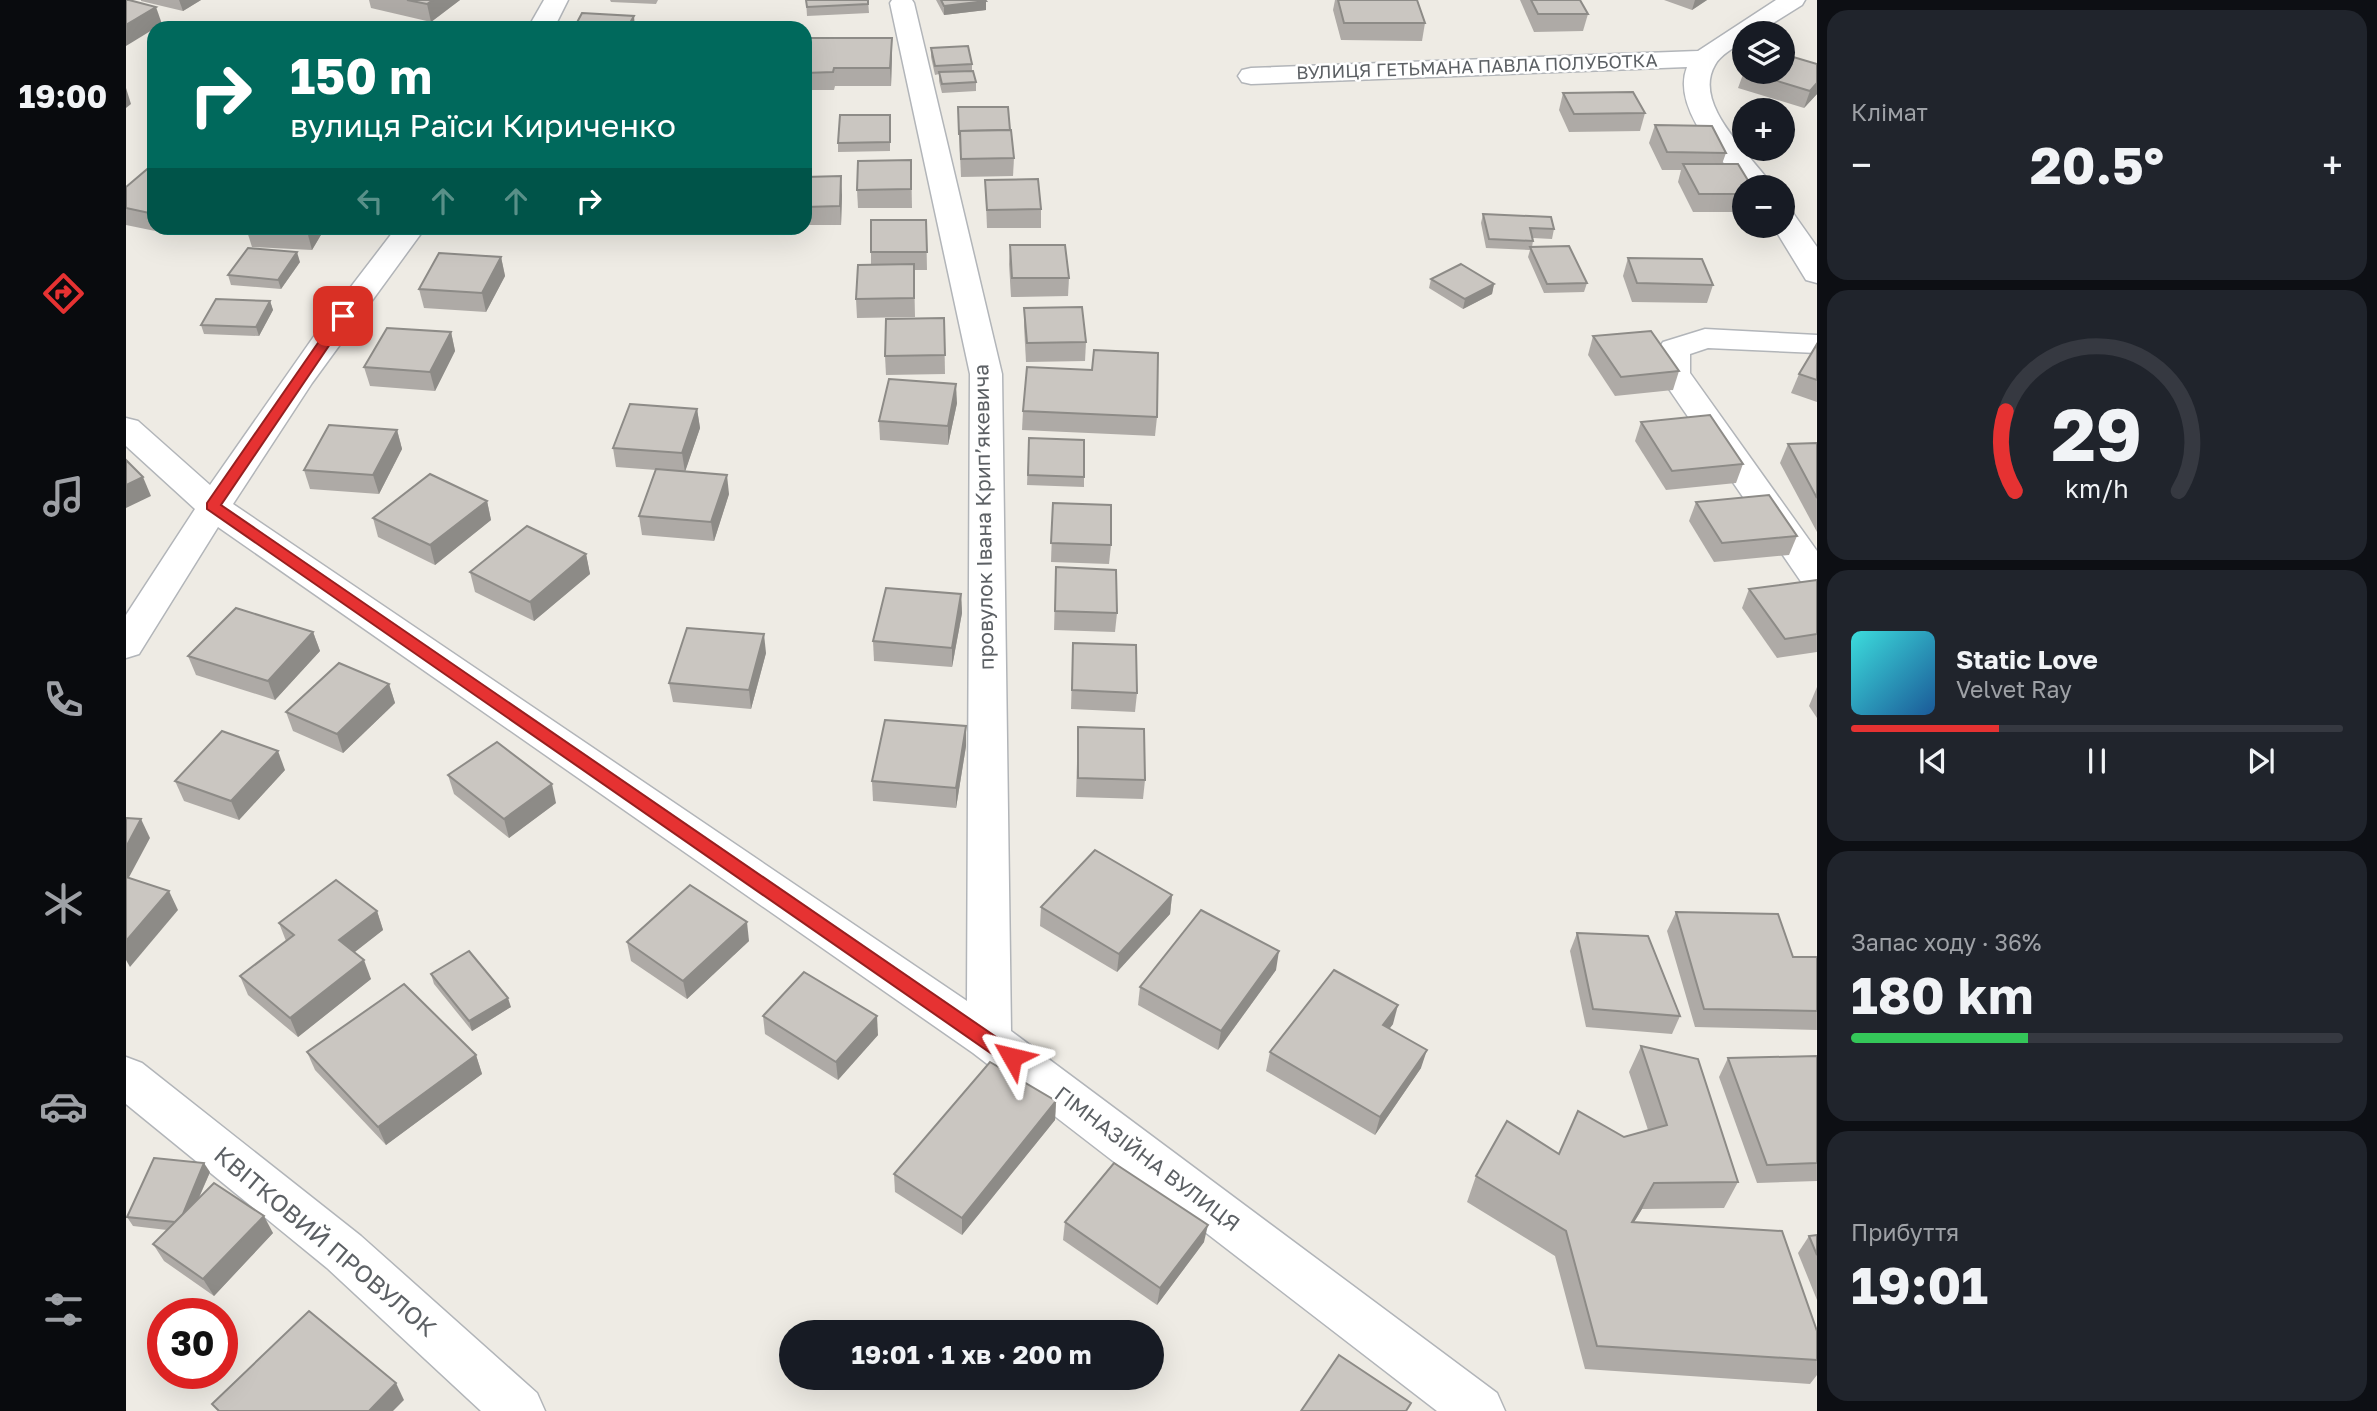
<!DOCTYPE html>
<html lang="uk">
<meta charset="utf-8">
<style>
body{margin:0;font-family:"Golos Text",sans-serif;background:#20242c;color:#f1f3f6;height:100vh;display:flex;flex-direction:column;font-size:26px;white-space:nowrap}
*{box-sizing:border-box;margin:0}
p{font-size:23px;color:#9ea1a6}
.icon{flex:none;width:38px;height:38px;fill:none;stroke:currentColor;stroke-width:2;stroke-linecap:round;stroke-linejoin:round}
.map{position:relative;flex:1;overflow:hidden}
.sheet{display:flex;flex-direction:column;gap:10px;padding:10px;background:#0d0f14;width:560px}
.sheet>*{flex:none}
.guide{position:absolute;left:21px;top:21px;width:665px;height:214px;border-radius:21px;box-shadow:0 7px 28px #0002;background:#00695c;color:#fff;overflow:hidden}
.buttons{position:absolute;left:1606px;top:21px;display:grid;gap:14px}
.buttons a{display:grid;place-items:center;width:63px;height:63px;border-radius:50%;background:#171b24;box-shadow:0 7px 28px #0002;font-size:35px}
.speed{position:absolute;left:21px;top:1298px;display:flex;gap:14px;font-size:35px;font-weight:700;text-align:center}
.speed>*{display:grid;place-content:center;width:91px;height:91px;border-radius:50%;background:#171b24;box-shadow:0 7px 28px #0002;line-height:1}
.speed .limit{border:10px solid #d22;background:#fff;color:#111}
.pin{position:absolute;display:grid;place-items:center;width:60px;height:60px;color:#fff;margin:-30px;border-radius:14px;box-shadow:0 4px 10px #0006}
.me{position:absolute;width:77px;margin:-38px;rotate:307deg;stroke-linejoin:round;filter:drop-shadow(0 0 5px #0008)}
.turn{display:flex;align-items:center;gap:24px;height:147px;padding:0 28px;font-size:32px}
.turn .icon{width:91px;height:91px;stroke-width:2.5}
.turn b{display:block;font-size:49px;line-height:60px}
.lanes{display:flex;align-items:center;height:66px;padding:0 28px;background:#0003;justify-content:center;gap:35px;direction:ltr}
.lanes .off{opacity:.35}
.big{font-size:52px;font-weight:700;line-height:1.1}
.sheet .widget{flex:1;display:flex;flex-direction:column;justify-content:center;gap:10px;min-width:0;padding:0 24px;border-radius:21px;background:#20242c}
.sheet .dial{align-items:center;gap:0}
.dial svg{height:182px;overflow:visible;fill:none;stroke:#363941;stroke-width:7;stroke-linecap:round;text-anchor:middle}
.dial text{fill:#f1f3f6;stroke:none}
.song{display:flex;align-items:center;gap:21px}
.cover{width:84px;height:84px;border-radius:10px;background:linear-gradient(135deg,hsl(180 70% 55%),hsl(210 70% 35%))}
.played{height:7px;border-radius:4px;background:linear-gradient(90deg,#e63232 30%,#363941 30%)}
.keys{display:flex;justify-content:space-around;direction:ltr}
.heat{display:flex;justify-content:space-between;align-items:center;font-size:38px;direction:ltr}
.charge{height:10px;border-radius:5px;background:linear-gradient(90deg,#34c759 36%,#363941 0)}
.trip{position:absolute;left:653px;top:1320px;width:385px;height:70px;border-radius:35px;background:#171b24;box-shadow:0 7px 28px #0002;font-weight:700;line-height:70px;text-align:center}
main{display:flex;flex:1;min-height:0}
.dock{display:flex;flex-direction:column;width:126px;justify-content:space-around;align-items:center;background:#090b0e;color:#9ea1a6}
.dock .icon{width:49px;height:49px}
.dock .current{color:#e63232}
.dock b{font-size:32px;color:#f1f3f6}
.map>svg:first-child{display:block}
</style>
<main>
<nav class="dock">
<b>19:00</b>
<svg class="icon current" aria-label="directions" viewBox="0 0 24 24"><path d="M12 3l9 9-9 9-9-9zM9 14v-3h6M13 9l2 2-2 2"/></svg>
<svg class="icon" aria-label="music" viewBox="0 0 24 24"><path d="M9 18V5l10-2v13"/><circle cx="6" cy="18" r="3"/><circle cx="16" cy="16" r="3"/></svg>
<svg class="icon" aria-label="phone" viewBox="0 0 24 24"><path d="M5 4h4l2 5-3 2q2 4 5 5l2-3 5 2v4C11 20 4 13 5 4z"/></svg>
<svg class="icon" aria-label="climate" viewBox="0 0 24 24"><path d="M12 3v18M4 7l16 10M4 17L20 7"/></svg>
<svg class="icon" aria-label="car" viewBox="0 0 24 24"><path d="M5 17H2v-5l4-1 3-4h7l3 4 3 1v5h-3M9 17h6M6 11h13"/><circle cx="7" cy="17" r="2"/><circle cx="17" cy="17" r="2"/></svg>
<svg class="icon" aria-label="filters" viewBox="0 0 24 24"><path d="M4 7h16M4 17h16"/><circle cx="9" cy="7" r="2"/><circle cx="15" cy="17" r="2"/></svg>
</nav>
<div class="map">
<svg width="1691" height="1411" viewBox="0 0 1691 1411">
<rect width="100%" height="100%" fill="#eeebe4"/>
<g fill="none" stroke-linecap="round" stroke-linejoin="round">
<defs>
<g id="minor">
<polygon points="418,0 442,0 428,28 402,28"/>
<polygon points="766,0 786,0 788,3 876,374 885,1031 1371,1393 1379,1411 1311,1411 847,1053 92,527 13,654 0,658 0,615 69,509 0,446 0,418 12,421 84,485 198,322 270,228 299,228 186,383 107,504 841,1001 844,374 764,3"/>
<path d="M1650,0h29l-3,5 -45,28h-12v8c-10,6 -25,14 -30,24 -24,41 39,92 58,122l-28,1c-24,-29 -74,-80 -58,-121l-436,17 -9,-2 -4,-6 4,-6 9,-2 447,-17z"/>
<polygon points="1657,210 1667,213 1691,247 1691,283 1680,280 1647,226 1657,226"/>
<polygon points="1579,329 1691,335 1691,353 1582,348 1564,354 1564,373 1691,551 1691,589 1678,586 1532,373 1532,349 1537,342"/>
<polygon points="0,1057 16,1063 235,1236 411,1393 419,1411 355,1411 201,1268 0,1104"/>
</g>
</defs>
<use href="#minor" stroke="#b2b5b9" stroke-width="3"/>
<use href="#minor" fill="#fff" fill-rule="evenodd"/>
</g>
<g fill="#aeaaa6">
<polygon points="15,0 75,0 57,11 15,1"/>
<polygon points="243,0 334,0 305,22 245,8"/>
<polygon points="484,0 532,0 530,4 485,2"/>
<polygon points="680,0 742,0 743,13 681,16"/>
<polygon points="810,0 859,0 860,10 818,15"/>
<polygon points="1209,0 1291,0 1299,23 1296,41 1215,40 1207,10"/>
<polygon points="1394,0 1454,0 1462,14 1457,31 1408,32"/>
<polygon points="1538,0 1581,0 1566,10"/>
<polygon points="679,38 766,38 766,55 765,86 709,86 708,90 679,90"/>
<polygon points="805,48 846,64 846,71 850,82 850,91 816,93 813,81 813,74 809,75 805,57"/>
<polygon points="1691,64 1691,94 1678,108 1612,88 1619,69 1619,72 1657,72"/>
<polygon points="1437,93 1519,113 1514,131 1443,132 1433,110"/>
<polygon points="832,107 884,130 888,158 887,176 835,177"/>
<polygon points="764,115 764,151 712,152 712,143"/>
<polygon points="1529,125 1600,153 1596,164 1619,187 1619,212 1567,212 1552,182 1555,170 1536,170 1523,143"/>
<polygon points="785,160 786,208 732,208 731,190"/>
<polygon points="28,166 28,228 40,228 34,232 0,225 0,187"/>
<polygon points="679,177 716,195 715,225 679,225"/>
<polygon points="859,180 915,209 915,228 861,228"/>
<polygon points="1357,214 1428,229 1426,239 1407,238 1407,241 1406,247 1461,283 1458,292 1418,293 1402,257 1404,250 1360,248 1355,223"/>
<polygon points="800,220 801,270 788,270 789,317 731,318 730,299 745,265 745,252"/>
<polygon points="120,228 199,228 186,250 126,247"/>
<polygon points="340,228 403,228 400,233 341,229"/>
<polygon points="884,245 943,278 942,296 885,297 883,264"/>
<polygon points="375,257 379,276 360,312 298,308 293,289"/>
<polygon points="1502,258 1587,285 1581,303 1506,302 1497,276"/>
<polygon points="174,262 155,289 105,285 102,275"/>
<polygon points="1305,279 1368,284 1366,294 1337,309 1303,288"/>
<polygon points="144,301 147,310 133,336 78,334 75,325"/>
<polygon points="898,308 960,342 959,361 900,362 898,326"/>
<polygon points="818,318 819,374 760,375 759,356"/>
<polygon points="325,332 329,351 309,391 244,386 238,367"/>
<polygon points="1467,336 1553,371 1547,390 1489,396 1462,355"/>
<polygon points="1691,344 1691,402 1665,393 1673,374"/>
<polygon points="831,403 822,445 754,440 753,421"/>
<polygon points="571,409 574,428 559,471 603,494 588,541 516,535 513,516 530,470 490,467 487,448"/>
<polygon points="897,411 1031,417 1029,436 896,430"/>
<polygon points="1515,422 1617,464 1610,483 1540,490 1509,441"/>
<polygon points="271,430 276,449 253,494 184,489 178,470"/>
<polygon points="903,438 958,477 958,487 901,485"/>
<polygon points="1691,443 1691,532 1654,463 1662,444"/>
<polygon points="361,501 365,520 309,565 252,537 247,518"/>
<polygon points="1570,502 1671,536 1663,555 1588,562 1563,521"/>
<polygon points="927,503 985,545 983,564 925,562"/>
<polygon points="460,554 464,574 408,621 349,592 344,572"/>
<polygon points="930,567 991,613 989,632 928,630"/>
<polygon points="1691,580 1691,652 1651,658 1616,608 1623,589"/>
<polygon points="835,594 836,613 826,667 748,661 747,641"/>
<polygon points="187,632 194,651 149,700 70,675 62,656"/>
<polygon points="947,643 1011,693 1009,712 945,709"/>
<polygon points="640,653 625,709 547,702 543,683"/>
<polygon points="263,684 269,703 217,753 167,731 160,712"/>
<polygon points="1691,687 1691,718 1683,706"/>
<polygon points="952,727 1019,780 1017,799 950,797"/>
<polygon points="840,746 830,808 747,801 746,781"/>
<polygon points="159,770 113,820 58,801 49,781"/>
<polygon points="322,775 430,803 383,838 328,794"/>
<polygon points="1046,895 1044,914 991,972 914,926 915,907"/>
<polygon points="251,911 257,930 228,952 245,979 172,1037 122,995 114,976 160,941 153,923"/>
<polygon points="1550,912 1667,957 1691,957 1691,1030 1569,1027 1541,931"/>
<polygon points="1451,933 1554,1016 1546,1034 1460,1027 1444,951"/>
<polygon points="623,941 561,999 505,961 501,942"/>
<polygon points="1150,970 1092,1050 1012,1005 1014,987"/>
<polygon points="305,974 385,1007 346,1031 308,984"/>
<polygon points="637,1016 752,1035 712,1080 639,1034"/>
<polygon points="1267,1024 1263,1029 1295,1068 1249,1135 1140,1071 1144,1052"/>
<polygon points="1515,1046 1612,1182 1598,1208 1516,1209 1508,1222 1691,1331 1691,1375 1684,1384 1459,1369 1429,1256 1341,1202 1350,1176 1522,1130 1503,1072"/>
<polygon points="181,1052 350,1055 356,1074 260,1145 189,1070"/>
<polygon points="1691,1056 1691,1181 1631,1183 1593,1077 1602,1058"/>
<polygon points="930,1101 929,1120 836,1235 769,1192 768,1174"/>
<polygon points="84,1172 73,1198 147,1233 88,1296 38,1261 27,1244 41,1230 7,1226 1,1217"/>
<polygon points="939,1222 1078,1242 1031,1305 937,1240"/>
<polygon points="1691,1235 1691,1300 1672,1253 1683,1236"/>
</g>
<g fill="#8d8b87">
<polygon points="53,0 75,0 57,11"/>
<polygon points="307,0 334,0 305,22 301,4"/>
<polygon points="1569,0 1581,0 1566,10"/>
<polygon points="860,1 860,10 818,15 818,6"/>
<polygon points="30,7 36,24 0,46 0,25"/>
<polygon points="508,16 509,28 501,28"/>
<polygon points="766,38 766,55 765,86 764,68"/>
<polygon points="1691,83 1691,94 1678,108 1684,91"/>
<polygon points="0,88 5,104 0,108"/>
<polygon points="715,176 716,195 715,225 714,206"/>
<polygon points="33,228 40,228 34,232"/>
<polygon points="183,228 199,228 186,250 181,231"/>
<polygon points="171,252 174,262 155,289 152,280"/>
<polygon points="375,257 379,276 360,312 356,293"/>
<polygon points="1368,284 1366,294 1337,309 1339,299"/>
<polygon points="144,301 147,310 133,336 130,327"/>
<polygon points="325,332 329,351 309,391 304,372"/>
<polygon points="830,384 831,403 822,445 822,426"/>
<polygon points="571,409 574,428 559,472 556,453"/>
<polygon points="271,430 276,449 253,494 247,475"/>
<polygon points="601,475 603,494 588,541 585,522"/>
<polygon points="17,477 25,496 0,508 0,485"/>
<polygon points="361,501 365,520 309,565 304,545"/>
<polygon points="460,554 464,574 408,621 404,602"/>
<polygon points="835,594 836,613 826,667 826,648"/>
<polygon points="187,632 194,651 149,700 142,681"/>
<polygon points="638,634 640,653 625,709 623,690"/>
<polygon points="263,684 269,703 217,753 211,734"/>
<polygon points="840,726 840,746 830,808 830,788"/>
<polygon points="152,751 159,770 113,820 105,801"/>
<polygon points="426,784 430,803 383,838 378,819"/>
<polygon points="15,819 24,838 1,881 0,879 0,847"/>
<polygon points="43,891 52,910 4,967 0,960 0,941"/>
<polygon points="1046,895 1044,914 991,972 993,954"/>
<polygon points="251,911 257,930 220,959 213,940"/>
<polygon points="621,922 623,941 561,999 557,981"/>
<polygon points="1153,951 1150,970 1092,1050 1095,1031"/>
<polygon points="238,960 245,979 172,1037 164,1018"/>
<polygon points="382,998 385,1007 346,1031 343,1021"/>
<polygon points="1272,1005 1267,1024 1252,1044 1257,1025"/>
<polygon points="751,1016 752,1035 712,1080 710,1062"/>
<polygon points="1301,1050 1295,1068 1249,1135 1254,1117"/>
<polygon points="350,1055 356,1074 260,1145 252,1127"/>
<polygon points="930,1101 929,1120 836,1235 836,1218"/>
<polygon points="78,1163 84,1172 58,1231 53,1222"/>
<polygon points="1528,1183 1516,1209 1493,1247 1506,1222"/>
<polygon points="138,1216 147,1233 88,1296 77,1279"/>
<polygon points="1082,1225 1078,1242 1031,1305 1034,1288"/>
<polygon points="270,1383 278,1400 267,1411 243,1411"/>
</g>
<g fill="#cac6c1" stroke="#8d8b87" stroke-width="2">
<polygon points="0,0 3,0 30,7 0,25"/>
<polygon points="281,0 307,0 301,4"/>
<polygon points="680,0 742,0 742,4 681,7"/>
<polygon points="815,0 859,0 860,1 818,6"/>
<polygon points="1212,0 1291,0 1299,23 1218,23"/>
<polygon points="1405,0 1454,0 1462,14 1412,14"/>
<polygon points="456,13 508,16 501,28 448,28"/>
<polygon points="679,38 766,38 764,68 708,68 707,72 679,73"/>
<polygon points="842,46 846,64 809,66 805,48"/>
<polygon points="1657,54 1691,64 1691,83 1684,91 1622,72 1657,72"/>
<polygon points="847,71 850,82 816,84 813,72"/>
<polygon points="1507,92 1519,113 1448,114 1437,93"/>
<polygon points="832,107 882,107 884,130 834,131 834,134 833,134"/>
<polygon points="714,115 764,115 764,142 712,143"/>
<polygon points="1529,125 1586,126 1600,153 1541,152"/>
<polygon points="885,130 888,158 835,159 834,131"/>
<polygon points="785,160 785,189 731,190 732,161"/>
<polygon points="1557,164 1612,164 1626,187 1619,187 1619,194 1573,194"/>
<polygon points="26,165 28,166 28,214 0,208 0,187"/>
<polygon points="715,176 714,206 679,207 679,177"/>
<polygon points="912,179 915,209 861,210 859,180"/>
<polygon points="1357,214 1425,217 1428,229 1404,228 1407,241 1363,239"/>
<polygon points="745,220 800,220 801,252 745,252"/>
<polygon points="120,228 183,228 181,231"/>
<polygon points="884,245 939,245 943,278 886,278"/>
<polygon points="1443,246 1461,283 1421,284 1404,247"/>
<polygon points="122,248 171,252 152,280 102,275"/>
<polygon points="313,253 375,257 356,293 293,289"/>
<polygon points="1502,258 1576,259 1587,285 1511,283"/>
<polygon points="788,264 788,298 730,299 732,265"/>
<polygon points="1335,264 1368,284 1339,299 1305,279"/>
<polygon points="90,299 144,301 130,327 75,325"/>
<polygon points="956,307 960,342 901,343 898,308"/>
<polygon points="818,318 819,355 759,356 760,319"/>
<polygon points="261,328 325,332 304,372 238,367"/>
<polygon points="1525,331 1553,371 1495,377 1467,336"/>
<polygon points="1691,344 1691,380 1673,374"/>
<polygon points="968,350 1032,353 1031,417 897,411 901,367 966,370"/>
<polygon points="763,379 830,384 822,426 753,421"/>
<polygon points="504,404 571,409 556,453 487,448"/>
<polygon points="1584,415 1617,464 1546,471 1515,422"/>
<polygon points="203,425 271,430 247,475 178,470"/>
<polygon points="903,438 958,440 958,477 902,475"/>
<polygon points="1691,443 1691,498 1662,444"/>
<polygon points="0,460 17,477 0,485"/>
<polygon points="530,469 601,475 585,522 513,516"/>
<polygon points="304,474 361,501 304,545 247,518"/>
<polygon points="1643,495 1671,536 1596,543 1570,502"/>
<polygon points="927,503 985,505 985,545 925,543"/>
<polygon points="401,526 460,554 404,602 344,572"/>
<polygon points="930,567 990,570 991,613 929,611"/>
<polygon points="1691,580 1691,634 1659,639 1623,589"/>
<polygon points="760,588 835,594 826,648 747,641"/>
<polygon points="110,608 187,632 142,681 62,656"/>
<polygon points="561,628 638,634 623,690 543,683"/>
<polygon points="947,643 1010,645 1011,693 946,690"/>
<polygon points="213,663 263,684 211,734 160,712"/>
<polygon points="759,720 840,726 830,788 746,781"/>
<polygon points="952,727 1018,729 1019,780 952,778"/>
<polygon points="96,731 152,751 105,801 49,781"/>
<polygon points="371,742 426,784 378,819 322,775"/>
<polygon points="0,818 15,819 0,847"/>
<polygon points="969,850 1046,895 993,954 915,907"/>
<polygon points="0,877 43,891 0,941"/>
<polygon points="210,880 251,911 213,940 238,960 164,1018 114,976 168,935 153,923"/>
<polygon points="564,885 621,922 557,981 501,942"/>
<polygon points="1075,910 1153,951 1095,1031 1014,987"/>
<polygon points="1550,912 1652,914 1667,957 1691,957 1691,1011 1578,1009"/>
<polygon points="1451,933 1522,936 1554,1016 1467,1009"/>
<polygon points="343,951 382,998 343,1021 305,974"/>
<polygon points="1208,970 1272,1005 1257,1025 1301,1050 1254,1117 1144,1052"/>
<polygon points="678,972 751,1016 710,1062 637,1016"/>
<polygon points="278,984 350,1055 252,1127 181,1052"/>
<polygon points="1515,1046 1572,1059 1612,1182 1528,1183 1506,1222 1656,1231 1691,1331 1691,1360 1471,1346 1440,1231 1350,1176 1381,1121 1433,1154 1452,1111 1498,1137 1541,1125"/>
<polygon points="1691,1056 1691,1163 1641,1165 1602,1058"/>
<polygon points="864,1062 930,1101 836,1218 768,1174"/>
<polygon points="28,1158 78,1163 57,1214 49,1222 1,1217"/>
<polygon points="988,1163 1082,1225 1034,1288 939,1222"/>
<polygon points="88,1183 138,1216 77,1279 27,1244"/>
<polygon points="1691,1235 1691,1255 1683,1236"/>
<polygon points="183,1311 270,1383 243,1411 93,1411 86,1404"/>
<polygon points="1213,1355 1285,1403 1280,1411 1175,1411"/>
</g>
<polygon fill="#e63232" stroke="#962020" stroke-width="2" points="217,312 223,316 95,505 892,1052 895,1057 892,1063 886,1065 879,1063 81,509 81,503 212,314"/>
<g text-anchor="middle" stroke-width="5" stroke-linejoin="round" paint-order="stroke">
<g font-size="18" fill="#5c6064" stroke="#fff">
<text transform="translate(1351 67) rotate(-2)" y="6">ВУЛИЦЯ ГЕТЬМАНА ПАВЛА ПОЛУБОТКА</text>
</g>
<g font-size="21" fill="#5c6064" stroke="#fff">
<text transform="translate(858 517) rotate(-91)" y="7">провулок Івана Крипʼякевича</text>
<text transform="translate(1021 1159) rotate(37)" y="7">ГІМНАЗІЙНА ВУЛИЦЯ</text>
</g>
<g font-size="24" fill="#5c6064" stroke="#fff">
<text transform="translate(199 1242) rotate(40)" y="8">КВІТКОВИЙ ПРОВУЛОК</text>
</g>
</g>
</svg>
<div class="buttons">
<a><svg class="icon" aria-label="layers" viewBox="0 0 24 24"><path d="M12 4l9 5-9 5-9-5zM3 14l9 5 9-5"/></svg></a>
<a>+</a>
<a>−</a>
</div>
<div class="speed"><div class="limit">30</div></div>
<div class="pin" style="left:217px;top:316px;background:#d93025"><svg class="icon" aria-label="arrive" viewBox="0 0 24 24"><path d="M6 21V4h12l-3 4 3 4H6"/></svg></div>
<svg class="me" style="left:886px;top:1057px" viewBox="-20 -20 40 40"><path d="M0-17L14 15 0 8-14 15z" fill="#e63232" stroke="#fff" stroke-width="4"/></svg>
<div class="trip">19:01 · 1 хв · 200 m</div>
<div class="guide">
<div class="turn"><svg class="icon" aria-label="right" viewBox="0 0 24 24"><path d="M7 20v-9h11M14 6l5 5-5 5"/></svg><div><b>150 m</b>вулиця Раїси Кириченко</div></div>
<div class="lanes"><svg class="icon off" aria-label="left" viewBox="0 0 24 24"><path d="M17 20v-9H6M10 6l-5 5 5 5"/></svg><svg class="icon off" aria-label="ahead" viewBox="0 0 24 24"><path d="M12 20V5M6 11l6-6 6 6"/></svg><svg class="icon off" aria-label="ahead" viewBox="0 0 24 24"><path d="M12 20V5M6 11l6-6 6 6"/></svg><svg class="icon" aria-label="right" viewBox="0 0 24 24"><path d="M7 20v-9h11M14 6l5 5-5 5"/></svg></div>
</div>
</div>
<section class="sheet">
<div class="widget"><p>Клімат</p>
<div class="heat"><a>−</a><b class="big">20.5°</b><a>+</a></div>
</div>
<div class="widget dial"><svg viewBox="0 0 100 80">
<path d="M14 69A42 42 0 1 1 86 69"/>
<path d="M14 69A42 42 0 0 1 10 34" stroke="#e63232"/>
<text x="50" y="56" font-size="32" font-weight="700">29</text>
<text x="50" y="72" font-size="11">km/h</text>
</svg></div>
<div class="widget">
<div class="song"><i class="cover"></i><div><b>Static Love</b><p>Velvet Ray</p></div></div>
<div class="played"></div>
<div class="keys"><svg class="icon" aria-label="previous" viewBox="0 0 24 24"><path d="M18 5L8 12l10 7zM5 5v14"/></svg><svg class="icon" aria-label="pause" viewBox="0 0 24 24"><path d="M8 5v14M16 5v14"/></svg><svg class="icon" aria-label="next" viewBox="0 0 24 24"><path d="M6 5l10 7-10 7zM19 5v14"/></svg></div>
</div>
<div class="widget"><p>Запас ходу · 36%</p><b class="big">180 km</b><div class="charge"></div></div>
<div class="widget"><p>Прибуття</p><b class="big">19:01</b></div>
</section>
</main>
